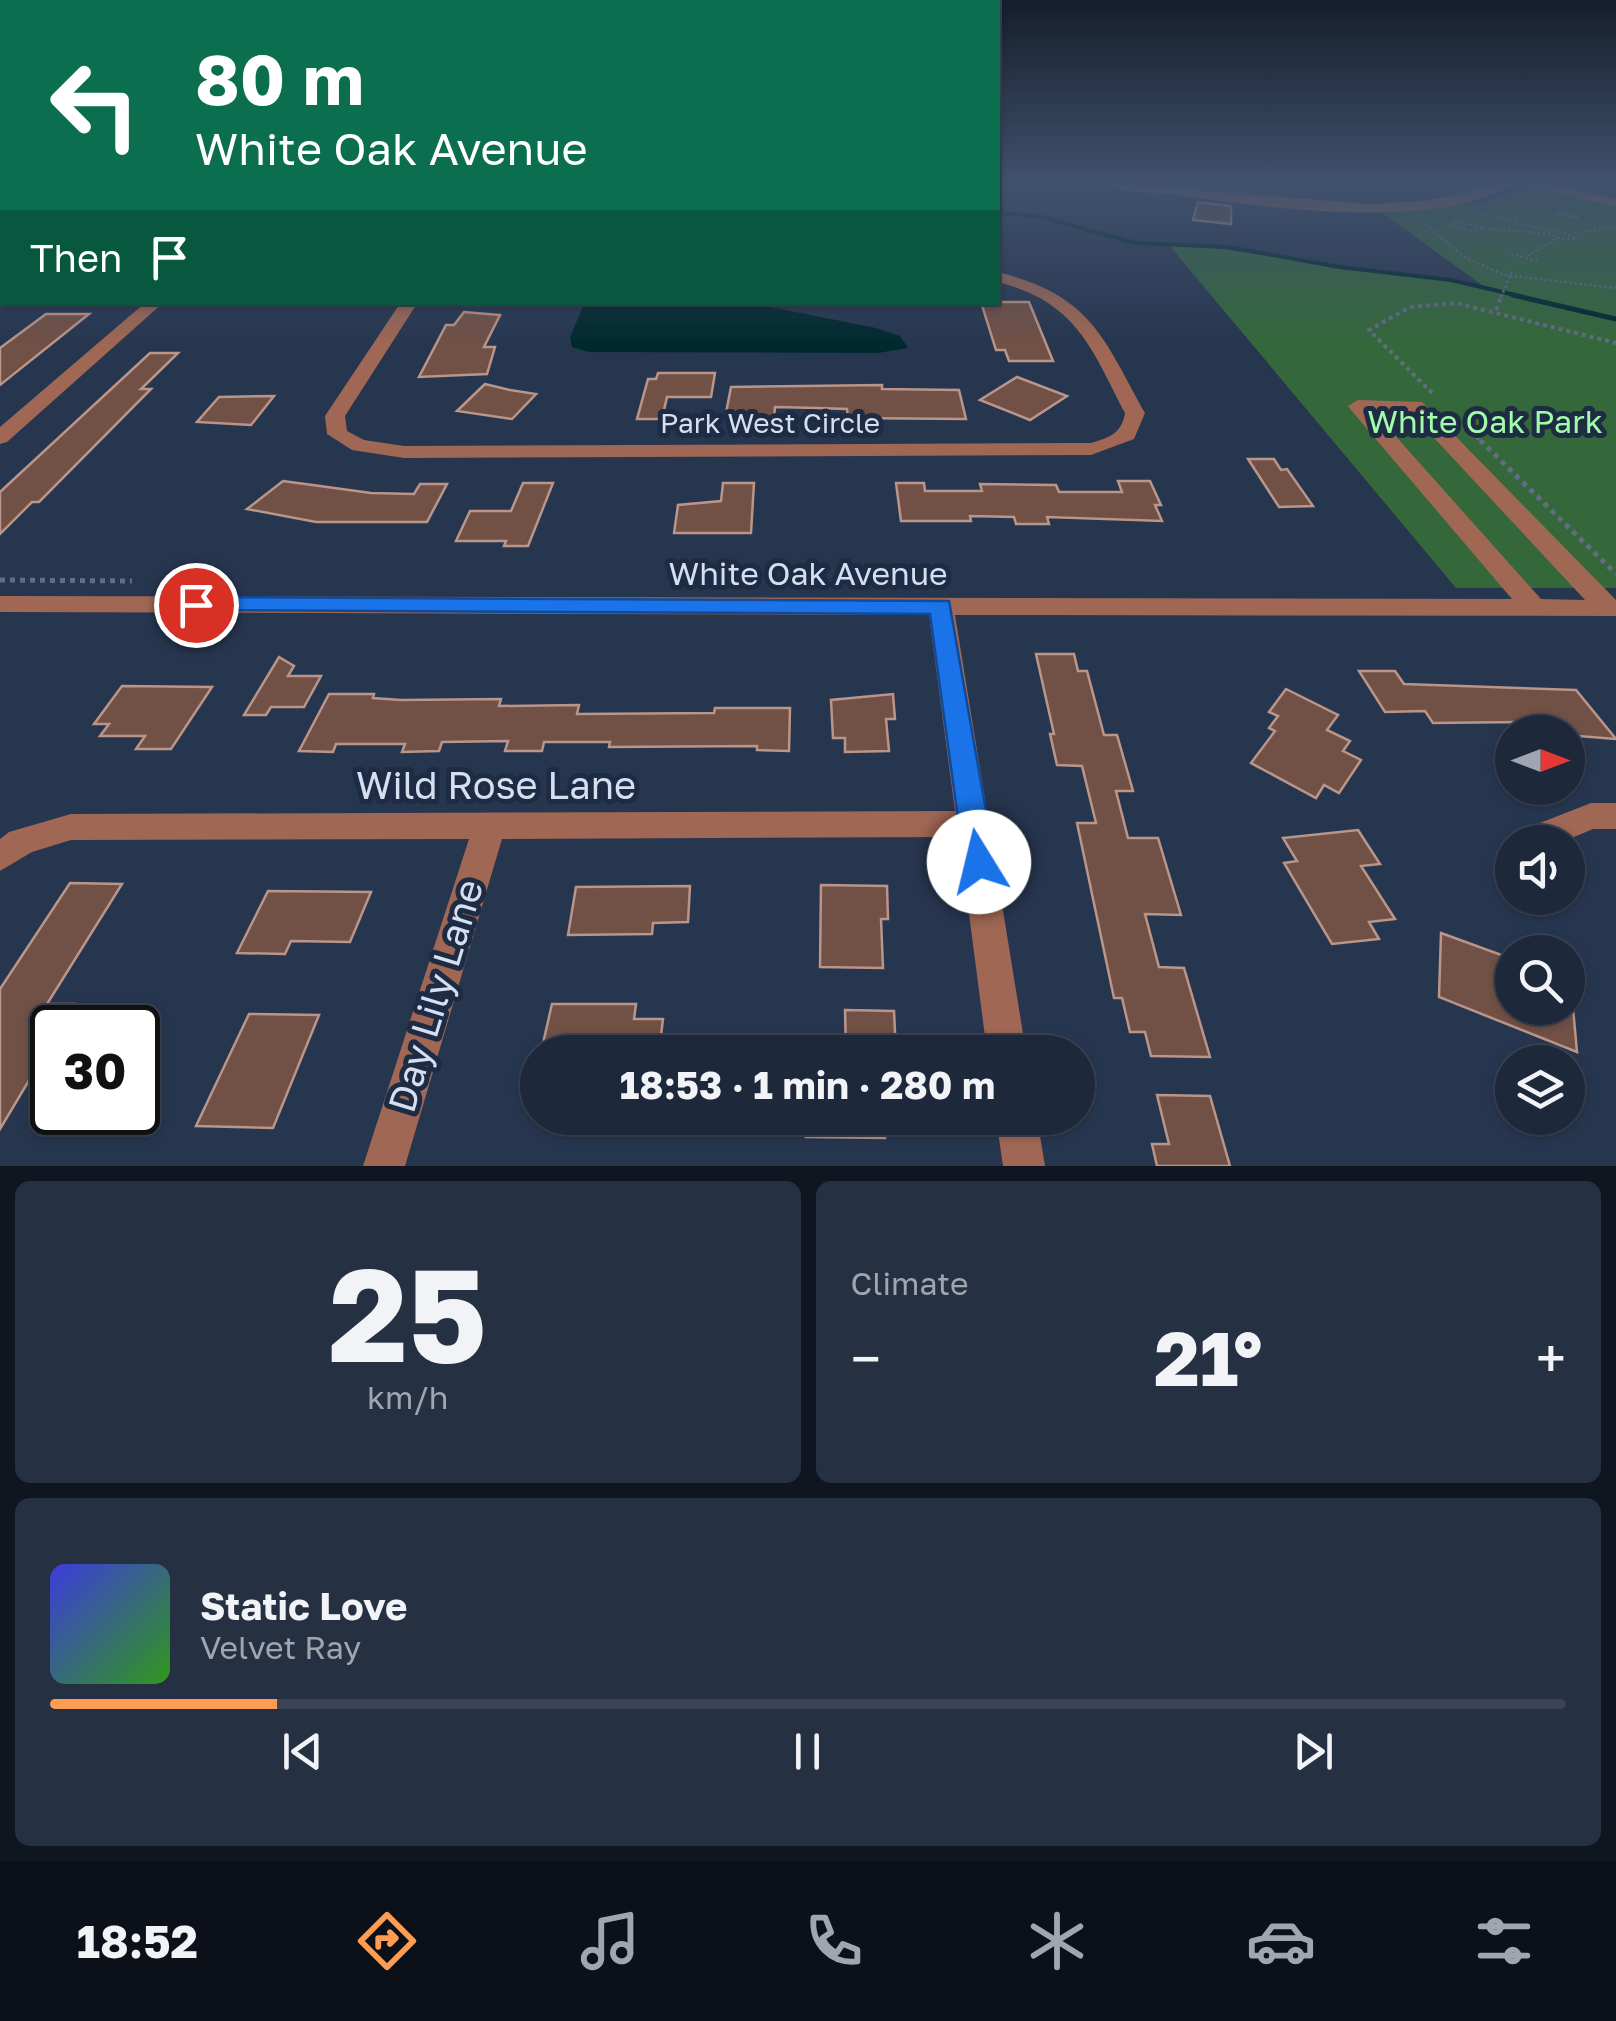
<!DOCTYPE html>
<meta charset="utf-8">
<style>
body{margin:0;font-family:"Golos Text",sans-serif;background:#253042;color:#f1f3f6;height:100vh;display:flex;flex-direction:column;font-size:38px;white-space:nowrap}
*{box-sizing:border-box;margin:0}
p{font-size:32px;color:#a0a6af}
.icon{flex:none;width:55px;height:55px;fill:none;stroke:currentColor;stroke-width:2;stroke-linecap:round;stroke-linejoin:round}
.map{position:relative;height:1166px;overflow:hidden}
.details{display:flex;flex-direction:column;gap:15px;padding:15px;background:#101620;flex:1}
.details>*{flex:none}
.top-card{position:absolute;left:0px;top:0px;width:1000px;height:305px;box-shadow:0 2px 8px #0004,0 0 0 2px #3b4455;background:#0b6e4f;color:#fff;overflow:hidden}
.needle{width:65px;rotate:90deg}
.controls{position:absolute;left:1495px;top:715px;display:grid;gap:20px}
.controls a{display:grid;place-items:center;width:90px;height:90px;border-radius:50%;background:#1d283b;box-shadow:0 2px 8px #0004,0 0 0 2px #3b4455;font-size:50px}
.speed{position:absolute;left:30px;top:1005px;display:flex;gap:20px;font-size:50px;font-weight:700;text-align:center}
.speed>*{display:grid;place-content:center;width:130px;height:130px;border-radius:50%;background:#1d283b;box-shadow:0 2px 8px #0004,0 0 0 2px #3b4455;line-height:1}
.speed .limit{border:5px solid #111;border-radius:15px;background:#fff;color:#111}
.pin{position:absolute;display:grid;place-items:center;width:85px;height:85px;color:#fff;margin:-42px;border:5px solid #fff;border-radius:50%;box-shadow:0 2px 10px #0007}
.me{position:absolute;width:110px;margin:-55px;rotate:351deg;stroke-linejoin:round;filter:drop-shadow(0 0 8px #0008)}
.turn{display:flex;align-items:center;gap:35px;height:210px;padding:0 30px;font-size:45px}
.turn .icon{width:130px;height:130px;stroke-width:2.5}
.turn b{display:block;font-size:70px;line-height:85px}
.then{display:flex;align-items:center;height:95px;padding:0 30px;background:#0003;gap:20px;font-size:38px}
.big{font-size:75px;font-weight:700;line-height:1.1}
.details .tile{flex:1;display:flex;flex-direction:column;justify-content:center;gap:15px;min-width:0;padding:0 35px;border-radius:15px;background:#253042}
.details .dial{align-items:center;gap:0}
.dial b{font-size:130px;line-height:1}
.song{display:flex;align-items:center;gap:30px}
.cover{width:120px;height:120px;border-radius:15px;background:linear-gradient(135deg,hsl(240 70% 55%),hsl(110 70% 35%))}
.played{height:10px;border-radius:5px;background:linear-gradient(90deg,#fd9d54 15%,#3b4455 15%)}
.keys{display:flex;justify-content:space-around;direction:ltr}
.heat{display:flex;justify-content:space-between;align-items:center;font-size:55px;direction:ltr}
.details .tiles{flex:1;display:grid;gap:15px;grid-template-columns:1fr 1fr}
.tile:last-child{grid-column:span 2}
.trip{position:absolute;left:520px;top:1035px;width:575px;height:100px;border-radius:50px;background:#1d283b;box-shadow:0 2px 8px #0004,0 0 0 2px #3b4455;font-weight:700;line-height:100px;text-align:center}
.menu{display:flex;height:160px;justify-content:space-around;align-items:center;background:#0c1018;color:#a0a6af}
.menu .icon{width:70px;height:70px}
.menu .on{color:#fd9d54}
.menu b{font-size:45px;color:#f1f3f6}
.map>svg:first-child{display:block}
</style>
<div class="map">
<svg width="1616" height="1166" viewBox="0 0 1616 1166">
<rect width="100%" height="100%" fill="#27364f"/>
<path fill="#34683a" d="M1532,185l84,19v384h-160l-287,-343c61,2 116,15 176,23 47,6 99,6 144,22l-108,-78 108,-11z"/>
<polygon fill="#00292d" points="751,303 876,328 900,336 908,348 878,353 589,352 572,347 570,338 584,303"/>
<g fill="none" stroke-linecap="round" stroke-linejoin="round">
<polyline stroke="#00292d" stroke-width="4" points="998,213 1037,216 1136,243 1228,247 1339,267 1451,280 1524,297"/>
<polyline stroke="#00292d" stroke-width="5" points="1513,295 1616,319"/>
</g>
<g fill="#715045" stroke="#ba9589" stroke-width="2.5">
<polygon points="1198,202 1231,206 1231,224 1193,220"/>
<polygon points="981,302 1029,302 1053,361 1009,361 1005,350 996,350"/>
<polygon points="464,312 500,315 484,347 495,347 487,374 419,377 446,325 454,325"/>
<polygon points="46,314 89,314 0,385 0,348"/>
<polygon points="150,353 178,353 141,389 151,389 39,502 32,502 0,534 0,492"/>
<polygon points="658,373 715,373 711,397 667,397 662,419 637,419 648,379 656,379"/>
<polygon points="1017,377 1067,396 1030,420 980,400"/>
<polygon points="485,384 510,390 536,394 512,419 457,411"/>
<polygon points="882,385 882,389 959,390 966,419 848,418 847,409 816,408 775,407 774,418 726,413 731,387"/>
<polygon points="274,396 251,425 197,422 219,397"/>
<polygon points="1248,459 1274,459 1281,470 1287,469 1313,506 1279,507"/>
<polygon points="283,481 371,493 414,494 420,484 447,484 427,522 316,522 247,509"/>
<polygon points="1118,481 1150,481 1161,505 1155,505 1162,521 1047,517 1049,524 1016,524 1014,517 970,516 971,521 901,521 896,483 924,483 925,491 982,491 980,484 1056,485 1059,492 1122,492"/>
<polygon points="523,483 553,483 528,546 504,546 506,541 456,541 470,511 511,511"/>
<polygon points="723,483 754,483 751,533 674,533 678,505 721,501"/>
<polygon points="1036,654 1074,654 1078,671 1087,671 1104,735 1117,735 1133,791 1116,791 1128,838 1158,838 1181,915 1145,914 1159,967 1184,968 1210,1057 1151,1056 1145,1032 1130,1032 1122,998 1114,998 1077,823 1096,823 1082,766 1057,765 1050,734 1054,734"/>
<polygon points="279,657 294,666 288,676 321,676 304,707 271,707 266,715 244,715"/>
<polygon points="1359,671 1395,671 1404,684 1576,690 1616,739 1528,732 1520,722 1433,723 1425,711 1385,712"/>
<polygon points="122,686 212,687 171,749 136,749 145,736 100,736 109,724 94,724"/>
<polygon points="1286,689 1338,715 1327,730 1350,741 1343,751 1361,760 1339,793 1324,785 1316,798 1251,763 1275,731 1269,728 1278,716 1269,712"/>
<polygon points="329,694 374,694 373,698 401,700 501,699 499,706 579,705 577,714 714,713 715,708 790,708 789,751 757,750 757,746 609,747 610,742 544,742 542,751 505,751 508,741 442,742 439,751 402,752 405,744 336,744 333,752 299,751"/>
<polygon points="893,694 895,719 886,719 889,751 845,752 845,738 833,738 831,700"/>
<polygon points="1358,830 1380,864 1361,866 1395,919 1369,922 1379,939 1332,944 1284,863 1297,861 1283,838"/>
<polygon points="70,883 122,884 47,1004 75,1004 61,1028 52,1028 52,1042 0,1129 0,989"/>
<polygon points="821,885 887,886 888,919 881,919 883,968 820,967"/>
<polygon points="690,886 688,922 653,923 652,934 568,935 576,887"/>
<polygon points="268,891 371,892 350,942 291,941 285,954 237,953"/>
<polygon points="1441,933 1507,957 1512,963 1512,1008 1573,1008 1577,1052 1439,997"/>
<polygon points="552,1004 636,1004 634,1019 663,1019 659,1052 541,1052"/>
<polygon points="845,1010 894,1011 896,1052 846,1052"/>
<polygon points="249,1014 319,1015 273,1128 196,1126"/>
<polygon points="1157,1095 1210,1096 1230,1166 1157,1166 1152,1144 1169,1144"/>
<polygon points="807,1118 884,1118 885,1138 806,1137"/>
</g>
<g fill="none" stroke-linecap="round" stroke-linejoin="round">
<g stroke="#606d83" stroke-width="2.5" stroke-dasharray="2.5 2.5" stroke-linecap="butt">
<polyline points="1500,202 1517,219"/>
<polyline points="1476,212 1549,231"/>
<polygon points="1560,212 1579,218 1555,214"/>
<polyline points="1422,221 1464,257 1504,275 1616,288"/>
<polygon points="1455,221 1483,228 1471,231 1451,225"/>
<polyline points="1483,228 1547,234"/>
<polygon points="1559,231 1576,238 1561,239 1547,233"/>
<polyline points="1574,233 1616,227"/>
<polyline points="1511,254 1538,261"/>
<polyline points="1527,256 1557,238"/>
<polyline points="1501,297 1512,271"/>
</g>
<g stroke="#606d83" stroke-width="4" stroke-dasharray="4 4" stroke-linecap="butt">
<polyline points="1496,310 1502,295"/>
<polyline points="1432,393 1369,330 1410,307 1456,303 1616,343"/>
<polyline points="1465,425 1483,443"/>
</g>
<g stroke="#606d83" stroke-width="5" stroke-dasharray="5 5" stroke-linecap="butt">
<polyline points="1480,440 1616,574"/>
<polyline points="0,580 132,581"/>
</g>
<g fill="#9f6754" fill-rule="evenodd">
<path d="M1102,182l267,22 54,-3 44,-8 31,-11h17c-71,51 -254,25 -339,13 -22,-3 -57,-2 -74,-13z"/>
<polygon points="1516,182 1539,182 1616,199 1616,207"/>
<polygon points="0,254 2,255 2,263 0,264"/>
<path d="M998,272c93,24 104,63 147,141l-11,26 -43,16 -687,3 -52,-8 -25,-16 -2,-18 76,-114h17l-73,114 2,15 17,9 40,6 687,-3c18,-5 31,-10 34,-30 -34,-66 -49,-111 -127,-131z"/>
<polygon points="146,302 164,302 7,442 0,444 0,427"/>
<path d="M1358,400l64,2 194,198v16l-661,-1 71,437h-39l-28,-215 -457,2 -97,327h-42l106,-327 -398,1 -39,12 -32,19v-32l9,-7 62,-18 884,-3 -26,-196 -929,-3v-16l1512,3 -161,-189 -3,-4zM1374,412h36l175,188 -44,-1z"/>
<polygon points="1591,803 1616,803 1616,829 1593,829 1562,842 1513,842 1517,832"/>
<polygon points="996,1118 1037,1118 1045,1166 1003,1166"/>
</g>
</g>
<linearGradient id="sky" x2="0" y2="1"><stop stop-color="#151e2b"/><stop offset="0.53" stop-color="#41526e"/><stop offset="1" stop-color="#41526e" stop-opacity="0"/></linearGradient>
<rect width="1616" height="345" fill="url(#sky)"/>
<polygon fill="#1a73e8" stroke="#114b97" stroke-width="2.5" points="196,597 949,601 995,862 990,871 979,875 968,871 964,862 930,614 188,610 184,605"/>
<g text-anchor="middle" stroke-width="10" stroke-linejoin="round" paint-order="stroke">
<g font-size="28" fill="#d5dfef" stroke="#1d2c44">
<text x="770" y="433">Park West Circle</text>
</g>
<g font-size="32" fill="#a1fca8" stroke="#1d2c44">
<text x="1485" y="433">White Oak Park</text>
</g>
<g font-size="32" fill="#d5dfef" stroke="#1d2c44">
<text x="808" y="585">White Oak Avenue</text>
</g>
<g font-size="38" fill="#d5dfef" stroke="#1d2c44">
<text x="496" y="799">Wild Rose Lane</text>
<text transform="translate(436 996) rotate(-73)" y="13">Day Lily Lane</text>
</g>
</g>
</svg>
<div class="controls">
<a><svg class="needle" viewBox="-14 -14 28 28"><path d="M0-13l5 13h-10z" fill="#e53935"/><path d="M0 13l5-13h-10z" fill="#a0a6af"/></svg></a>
<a><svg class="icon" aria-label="sound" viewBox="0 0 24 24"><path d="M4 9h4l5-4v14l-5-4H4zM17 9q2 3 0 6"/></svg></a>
<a><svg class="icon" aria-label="search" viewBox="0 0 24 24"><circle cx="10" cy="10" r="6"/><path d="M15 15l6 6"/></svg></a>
<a><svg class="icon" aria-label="layers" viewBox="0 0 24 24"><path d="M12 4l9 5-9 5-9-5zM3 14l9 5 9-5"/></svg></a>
</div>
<div class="speed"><div class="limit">30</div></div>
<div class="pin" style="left:196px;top:605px;background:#d93025"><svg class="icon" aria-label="arrive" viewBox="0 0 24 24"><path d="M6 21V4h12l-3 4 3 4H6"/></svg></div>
<svg class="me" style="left:979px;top:862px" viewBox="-20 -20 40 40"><circle r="19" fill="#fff"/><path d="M0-13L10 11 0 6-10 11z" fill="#1a73e8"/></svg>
<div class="trip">18:53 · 1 min · 280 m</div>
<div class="top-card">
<div class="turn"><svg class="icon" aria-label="left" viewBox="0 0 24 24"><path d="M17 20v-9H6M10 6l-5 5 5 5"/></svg><div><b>80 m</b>White Oak Avenue</div></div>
<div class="then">Then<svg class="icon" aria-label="arrive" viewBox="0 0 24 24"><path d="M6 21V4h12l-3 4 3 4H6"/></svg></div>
</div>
</div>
<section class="details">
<div class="tiles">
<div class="tile dial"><b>25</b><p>km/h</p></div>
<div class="tile"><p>Climate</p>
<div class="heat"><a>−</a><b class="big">21°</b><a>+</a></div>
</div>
<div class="tile">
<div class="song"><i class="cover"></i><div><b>Static Love</b><p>Velvet Ray</p></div></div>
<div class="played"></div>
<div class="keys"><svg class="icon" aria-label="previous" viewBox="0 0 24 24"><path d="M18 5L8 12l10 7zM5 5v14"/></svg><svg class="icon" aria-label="pause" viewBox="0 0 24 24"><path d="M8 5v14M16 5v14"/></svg><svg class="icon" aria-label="next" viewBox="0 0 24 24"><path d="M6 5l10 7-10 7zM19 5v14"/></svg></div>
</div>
</div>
</section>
<nav class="menu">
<b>18:52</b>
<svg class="icon on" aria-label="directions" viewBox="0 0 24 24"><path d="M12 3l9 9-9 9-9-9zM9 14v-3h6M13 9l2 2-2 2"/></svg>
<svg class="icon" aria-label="music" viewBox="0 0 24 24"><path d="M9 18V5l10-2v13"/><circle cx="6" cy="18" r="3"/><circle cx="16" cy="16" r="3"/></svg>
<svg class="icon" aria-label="phone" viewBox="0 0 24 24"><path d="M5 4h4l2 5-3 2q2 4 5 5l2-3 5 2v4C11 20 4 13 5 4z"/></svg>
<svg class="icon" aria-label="climate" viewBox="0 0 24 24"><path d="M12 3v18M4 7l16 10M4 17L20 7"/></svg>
<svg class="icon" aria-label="car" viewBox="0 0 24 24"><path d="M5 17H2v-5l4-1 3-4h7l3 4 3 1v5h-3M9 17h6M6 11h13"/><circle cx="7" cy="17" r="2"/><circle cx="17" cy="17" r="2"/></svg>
<svg class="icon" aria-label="filters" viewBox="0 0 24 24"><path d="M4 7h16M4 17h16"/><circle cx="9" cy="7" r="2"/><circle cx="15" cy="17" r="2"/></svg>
</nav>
